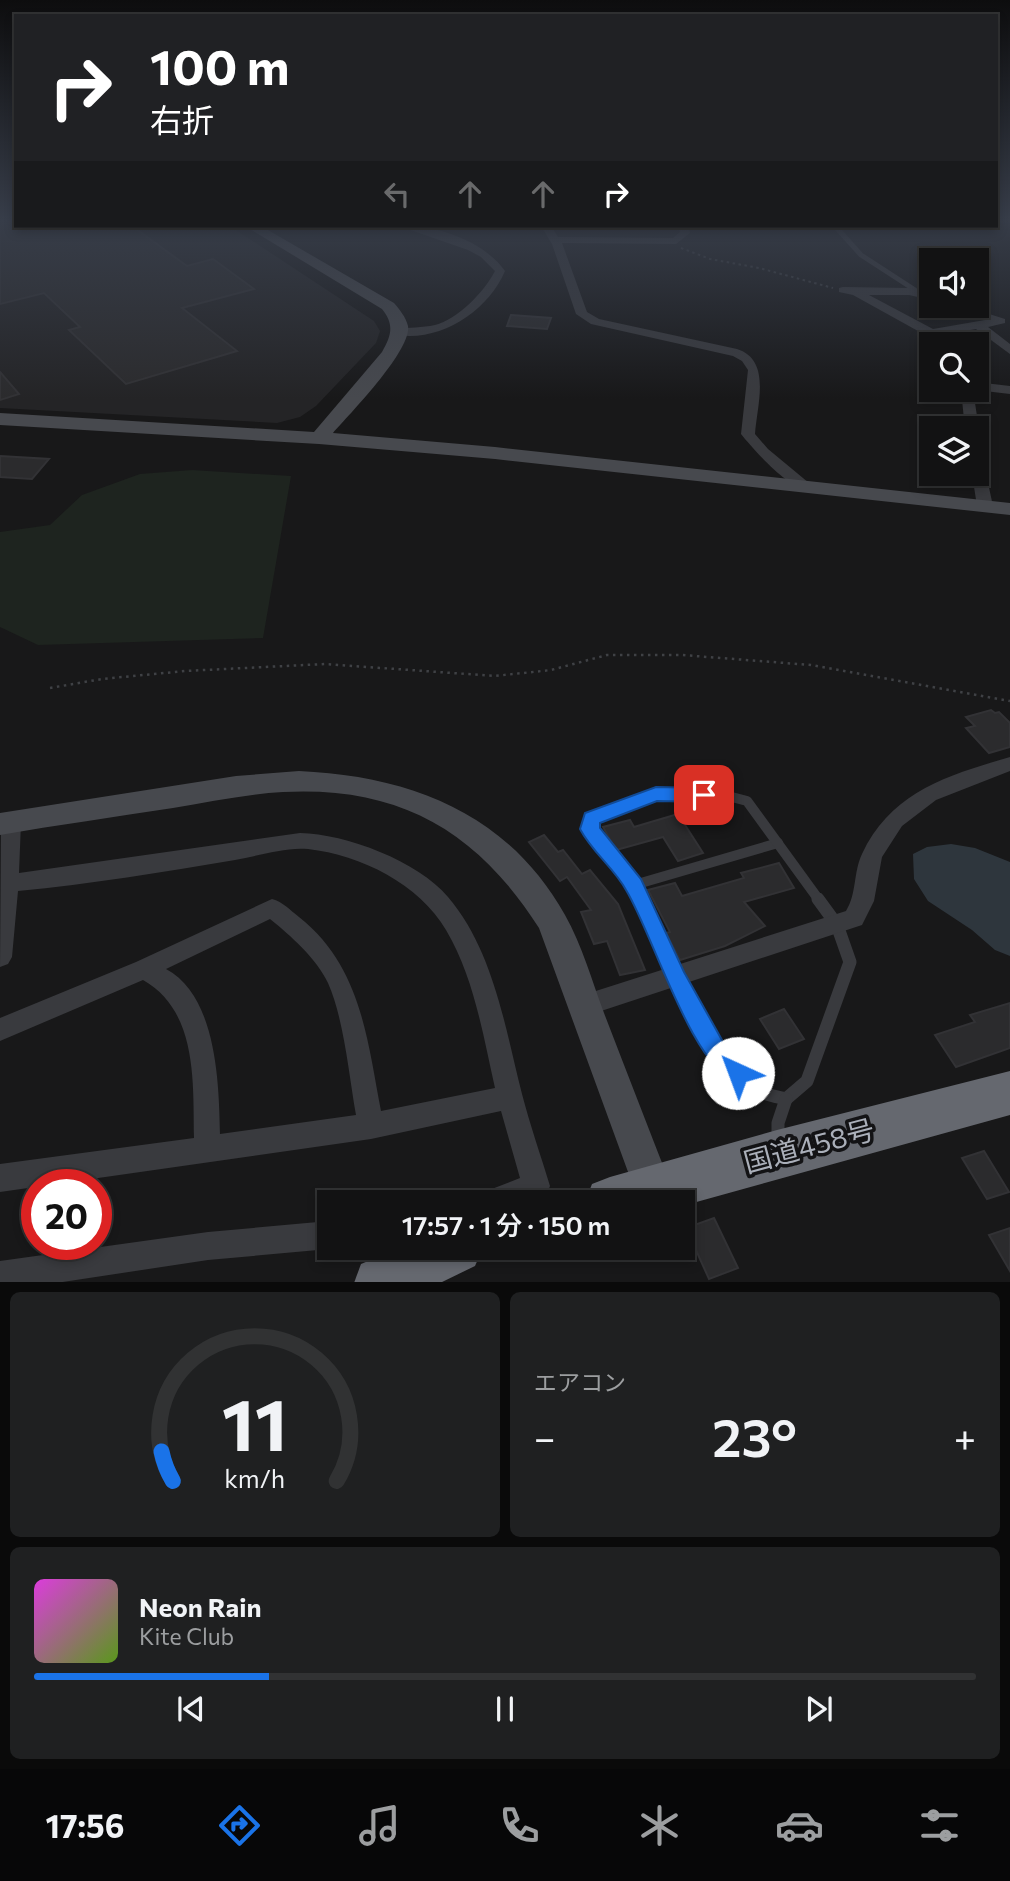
<!DOCTYPE html>
<html lang="ja">
<meta charset="utf-8">
<style>
body{margin:0;font-family:Commissioner,"Noto Sans JP",sans-serif;background:#1f2021;color:#f1f3f6;height:100vh;display:flex;flex-direction:column;font-size:26px;white-space:nowrap}
*{box-sizing:border-box;margin:0}
p{font-size:23px;color:#9c9ea0}
.icon{flex:none;width:38px;height:38px;fill:none;stroke:currentColor;stroke-width:2;stroke-linecap:round;stroke-linejoin:round}
.map{position:relative;height:1282px;overflow:hidden}
.side{display:flex;flex-direction:column;gap:10px;padding:10px;background:#0a0a0a;flex:1}
.side>*{flex:none}
.hud{position:absolute;left:14px;top:14px;width:984px;height:214px;border-radius:0px;box-shadow:0 4px 10px #0003,0 0 0 2px #313233;background:#202124;color:#fff;overflow:hidden}
.controls{position:absolute;left:919px;top:248px;display:grid;gap:14px}
.controls a{display:grid;place-items:center;width:70px;height:70px;border-radius:0px;background:#121213;box-shadow:0 4px 10px #0003,0 0 0 2px #313233;font-size:35px}
.speed{position:absolute;left:21px;top:1169px;display:flex;gap:14px;font-size:35px;font-weight:700;text-align:center}
.speed>*{display:grid;place-content:center;width:91px;height:91px;border-radius:50%;background:#121213;box-shadow:0 4px 10px #0003,0 0 0 2px #313233;line-height:1}
.speed .limit{border:10px solid #d22;background:#fff;color:#111}
.pin{position:absolute;display:grid;place-items:center;width:60px;height:60px;color:#fff;margin:-30px;border-radius:14px;box-shadow:0 4px 10px #0006}
.me{position:absolute;width:77px;margin:-38px;rotate:317deg;stroke-linejoin:round;filter:drop-shadow(0 0 5px #0008)}
.turn{display:flex;align-items:center;gap:24px;height:147px;padding:0 21px;font-size:32px}
.turn .icon{width:91px;height:91px;stroke-width:2.5}
.turn b{display:block;font-size:49px;line-height:60px}
.lanes{display:flex;align-items:center;height:66px;padding:0 21px;background:#0003;justify-content:center;gap:35px;direction:ltr}
.lanes .off{opacity:.35}
.big{font-size:52px;font-weight:600;line-height:1.1}
.side .widget{flex:1;display:flex;flex-direction:column;justify-content:center;gap:10px;min-width:0;padding:0 24px;border-radius:10px;background:#1f2021}
.side .dial{align-items:center;gap:0}
.dial svg{height:182px;overflow:visible;fill:none;stroke:#313233;stroke-width:7;stroke-linecap:round;text-anchor:middle}
.dial text{fill:#f1f3f6;stroke:none}
.song{display:flex;align-items:center;gap:21px}
.cover{width:84px;height:84px;border-radius:10px;background:linear-gradient(135deg,hsl(300 70% 55%),hsl(90 70% 35%))}
.played{height:7px;border-radius:4px;background:linear-gradient(90deg,#1a73e8 25%,#313233 25%)}
.keys{display:flex;justify-content:space-around;direction:ltr}
.heat{display:flex;justify-content:space-between;align-items:center;font-size:38px;direction:ltr}
.side .tiles{flex:1;display:grid;gap:10px;grid-template-columns:1fr 1fr}
.widget:last-child{grid-column:span 2}
.trip{position:absolute;left:317px;top:1190px;width:378px;height:70px;border-radius:0px;background:#121213;box-shadow:0 4px 10px #0003,0 0 0 2px #313233;font-weight:600;line-height:70px;text-align:center}
.menu{display:flex;height:112px;justify-content:space-around;align-items:center;background:#070708;color:#9c9ea0}
.menu .icon{width:49px;height:49px}
.menu .on{color:#1a73e8}
.menu b{font-size:32px;color:#f1f3f6}
.map>svg:first-child{display:block}
</style>
<div class="map">
<svg width="1010" height="1283" viewBox="0 0 1010 1283">
<rect width="100%" height="100%" fill="#181819"/>
<polygon fill="#242426" points="0,219 16,219 16,226 230,226 374,321 380,331 376,343 316,406 300,417 277,423 0,408"/>
<polygon fill="#1e241f" points="192,470 291,476 263,638 38,645 0,627 0,532 50,525 82,495 140,474"/>
<polygon fill="#2e363d" points="951,844 975,848 1010,862 1010,956 995,950 972,930 928,901 914,879 913,854 927,847"/>
<g fill="#2b2b2d" stroke="#323235" stroke-width="2">
<polygon points="16,221 16,226 132,226 187,266 213,259 254,289 182,308 237,351 126,384 69,330 80,327 44,293 0,304 0,225"/>
<polygon points="511,315 551,318 547,329 507,326"/>
<polygon points="0,372 19,394 0,400"/>
<polygon points="0,456 49,459 32,479 0,477"/>
<polygon points="991,710 995,713 999,712 1010,723 1010,747 989,753 966,728 975,726 966,717"/>
<polygon points="678,814 703,853 678,861 663,837 616,850 603,827 630,820 634,827"/>
<polygon points="544,835 558,852 563,850 582,874 590,870 618,904 645,970 620,975 607,941 594,944 581,912 591,910 567,877 560,881 529,842"/>
<polygon points="779,863 794,888 744,902 765,926 725,946 680,960 666,933 670,932 648,890 675,883 682,896 744,878 741,873"/>
<polygon points="1010,1003 1010,1048 956,1067 935,1035 975,1022 970,1015"/>
<polygon points="784,1009 804,1039 779,1049 760,1019"/>
<polygon points="984,1151 1009,1192 987,1199 962,1158"/>
<polygon points="714,1218 738,1268 709,1279 686,1228"/>
<polygon points="1010,1228 1010,1271 989,1235"/>
</g>
<g fill="none" stroke-linecap="round" stroke-linejoin="round">
<polyline stroke="#3f4145" stroke-width="2" stroke-dasharray="2.5 3.5" stroke-linecap="butt" points="681,248 710,259 759,268 833,288"/>
<polyline stroke="#3f4145" stroke-width="2.5" stroke-dasharray="2.5 4.5" stroke-linecap="butt" points="50,688 102,679 185,671 325,664 495,676 551,670 607,655 682,655 811,665 1010,701"/>
<polyline stroke="#393a3e" stroke-width="5" points="835,226 861,255 915,290"/>
<g stroke="#393a3e" stroke-width="10">
<polyline points="634,885 778,843"/>
<polyline points="641,900 634,885 590,829 592,818 656,794 728,796 747,801 819,900"/>
</g>
<g stroke="#393a3e" stroke-width="13">
<path d="M640,899c22,48 72,172 120,193 8,3 18,5 26,7"/>
<polyline points="786,1099 807,1081 850,962 837,925 818,899"/>
<polyline points="778,1141 778,1123 786,1099"/>
</g>
<g fill="#393a3e" fill-rule="evenodd">
<path d="M399,226c36,-2 85,15 106,45 -17,40 -64,71 -108,64v-6c12,-2 25,-1 38,-4 22,-5 50,-34 60,-54l-14,-14 -13,-7z"/>
<path d="M541,226h10l7,11 115,1 7,-6 -2,-6h10l2,7 -14,11 -114,-1 25,69 12,7 138,30c35,11 20,56 18,85l13,15 41,34 2,3 -2,3c-17,4 -57,-41 -68,-55l7,-64 -6,-9 -9,-5 -142,-32 -15,-10 -24,-70z"/>
<polygon points="843,287 909,288 931,293 931,300 909,295 869,295 933,329 985,320 946,306 964,306 1005,319 1005,323 988,327 1010,344 1010,354 976,329 941,335 952,345 938,345 927,336 853,295 839,292 839,288"/>
<polygon points="927,376 931,377 931,385 921,380"/>
<polygon points="976,382 1010,386 1010,394 976,390"/>
<polygon points="961,390 973,390 979,429 977,432 976,429 965,429"/>
<polygon points="976,456 983,460 993,506 985,511 977,506 972,474 976,474"/>
<path d="M1010,757v14l-74,29 -34,26 -20,31 -8,44 -12,24 -276,91 -9,-3 -3,-8 3,-8 269,-86c11,-18 7,-38 16,-57 29,-62 86,-79 148,-97z"/>
<path d="M11,814l7,2 3,6 -2,51 281,-40c46,1 118,28 148,64 46,54 57,131 74,197 8,31 19,62 28,92l-4,10 -16,6h-50l4,-10 36,-14 -19,-67 -130,28 -371,53v-28l194,-26c-1,-55 4,-127 -51,-158l-143,61v-23l136,-56 136,-63c11,3 18,11 27,18 62,49 68,121 82,194l114,-23c-12,-53 -21,-111 -49,-158 -27,-46 -85,-75 -138,-81 -24,-2 -49,7 -73,11 -72,12 -144,24 -217,31l-6,66 -4,7 -8,3 1,-145 3,-6zM270,919c21,17 46,39 58,64 16,36 21,93 28,132l-136,19c-1,-50 -3,-138 -54,-165z"/>
<polygon points="329,1221 329,1248 333,1248 329,1249 208,1260 56,1283 0,1283 0,1261 208,1232"/>
</g>
<g fill="#47494e" fill-rule="evenodd">
<path d="M245,226h16l133,77c5,6 12,14 14,23 4,24 -58,88 -75,107l162,14 515,56v12l-515,-56 -176,-15 -319,-19v-12l314,19 68,-80c9,-16 13,-27 0,-43z"/>
<path d="M299,771c111,5 209,42 266,144 17,30 27,66 39,98 23,60 46,119 69,178l-4,11h-30l-100,-274c-62,-97 -139,-142 -256,-136 -37,2 -74,10 -110,16 -58,9 -116,17 -173,27v-22l236,-37z"/>
</g>
<g fill="#65686f" fill-rule="evenodd">
<polygon points="1010,1071 1010,1115 682,1206 682,1202 585,1202 592,1184 610,1177 777,1130"/>
<polygon points="399,1248 483,1248 475,1266 440,1283 354,1283 361,1264"/>
</g>
</g>
<linearGradient id="sky" x2="0" y2="1"><stop stop-color="#0d0d0e"/><stop offset="0.55" stop-color="#373d49"/><stop offset="1" stop-color="#373d49" stop-opacity="0"/></linearGradient>
<rect width="1010" height="399" fill="url(#sky)"/>
<path fill="#1a73e8" stroke="#114b97" stroke-width="2" d="M656,787l48,1 6,2 3,5 -3,5 -6,2 -47,-1 -57,22v5l41,51 43,93 43,77 20,17 3,7 -3,8 -9,3c-47,-18 -85,-150 -112,-194 -12,-22 -34,-38 -46,-61l5,-16z"/>
<g text-anchor="middle" stroke-width="7" stroke-linejoin="round" paint-order="stroke">
<g font-size="28" fill="#aaafb9" stroke="#131315">
<text transform="translate(809 1146) rotate(-15)" y="10">国道458号</text>
</g>
</g>
</svg>
<div class="controls">
<a><svg class="icon" aria-label="sound" viewBox="0 0 24 24"><path d="M4 9h4l5-4v14l-5-4H4zM17 9q2 3 0 6"/></svg></a>
<a><svg class="icon" aria-label="search" viewBox="0 0 24 24"><circle cx="10" cy="10" r="6"/><path d="M15 15l6 6"/></svg></a>
<a><svg class="icon" aria-label="layers" viewBox="0 0 24 24"><path d="M12 4l9 5-9 5-9-5zM3 14l9 5 9-5"/></svg></a>
</div>
<div class="speed"><div class="limit">20</div></div>
<div class="pin" style="left:704px;top:795px;background:#d93025"><svg class="icon" aria-label="arrive" viewBox="0 0 24 24"><path d="M6 21V4h12l-3 4 3 4H6"/></svg></div>
<svg class="me" style="left:738px;top:1073px" viewBox="-20 -20 40 40"><circle r="19" fill="#fff"/><path d="M0-13L10 11 0 6-10 11z" fill="#1a73e8"/></svg>
<div class="trip">17:57 · 1 分 · 150 m</div>
<div class="hud">
<div class="turn"><svg class="icon" aria-label="right" viewBox="0 0 24 24"><path d="M7 20v-9h11M14 6l5 5-5 5"/></svg><div><b>100 m</b>右折</div></div>
<div class="lanes"><svg class="icon off" aria-label="left" viewBox="0 0 24 24"><path d="M17 20v-9H6M10 6l-5 5 5 5"/></svg><svg class="icon off" aria-label="ahead" viewBox="0 0 24 24"><path d="M12 20V5M6 11l6-6 6 6"/></svg><svg class="icon off" aria-label="ahead" viewBox="0 0 24 24"><path d="M12 20V5M6 11l6-6 6 6"/></svg><svg class="icon" aria-label="right" viewBox="0 0 24 24"><path d="M7 20v-9h11M14 6l5 5-5 5"/></svg></div>
</div>
</div>
<section class="side">
<div class="tiles">
<div class="widget dial"><svg viewBox="0 0 100 80">
<path d="M14 69A42 42 0 1 1 86 69"/>
<path d="M14 69A42 42 0 0 1 9 56" stroke="#1a73e8"/>
<text x="50" y="56" font-size="32" font-weight="700">11</text>
<text x="50" y="72" font-size="11">km/h</text>
</svg></div>
<div class="widget"><p>エアコン</p>
<div class="heat"><a>−</a><b class="big">23°</b><a>+</a></div>
</div>
<div class="widget">
<div class="song"><i class="cover"></i><div><b>Neon Rain</b><p>Kite Club</p></div></div>
<div class="played"></div>
<div class="keys"><svg class="icon" aria-label="previous" viewBox="0 0 24 24"><path d="M18 5L8 12l10 7zM5 5v14"/></svg><svg class="icon" aria-label="pause" viewBox="0 0 24 24"><path d="M8 5v14M16 5v14"/></svg><svg class="icon" aria-label="next" viewBox="0 0 24 24"><path d="M6 5l10 7-10 7zM19 5v14"/></svg></div>
</div>
</div>
</section>
<nav class="menu">
<b>17:56</b>
<svg class="icon on" aria-label="directions" viewBox="0 0 24 24"><path d="M12 3l9 9-9 9-9-9zM9 14v-3h6M13 9l2 2-2 2"/></svg>
<svg class="icon" aria-label="music" viewBox="0 0 24 24"><path d="M9 18V5l10-2v13"/><circle cx="6" cy="18" r="3"/><circle cx="16" cy="16" r="3"/></svg>
<svg class="icon" aria-label="phone" viewBox="0 0 24 24"><path d="M5 4h4l2 5-3 2q2 4 5 5l2-3 5 2v4C11 20 4 13 5 4z"/></svg>
<svg class="icon" aria-label="climate" viewBox="0 0 24 24"><path d="M12 3v18M4 7l16 10M4 17L20 7"/></svg>
<svg class="icon" aria-label="car" viewBox="0 0 24 24"><path d="M5 17H2v-5l4-1 3-4h7l3 4 3 1v5h-3M9 17h6M6 11h13"/><circle cx="7" cy="17" r="2"/><circle cx="17" cy="17" r="2"/></svg>
<svg class="icon" aria-label="filters" viewBox="0 0 24 24"><path d="M4 7h16M4 17h16"/><circle cx="9" cy="7" r="2"/><circle cx="15" cy="17" r="2"/></svg>
</nav>
